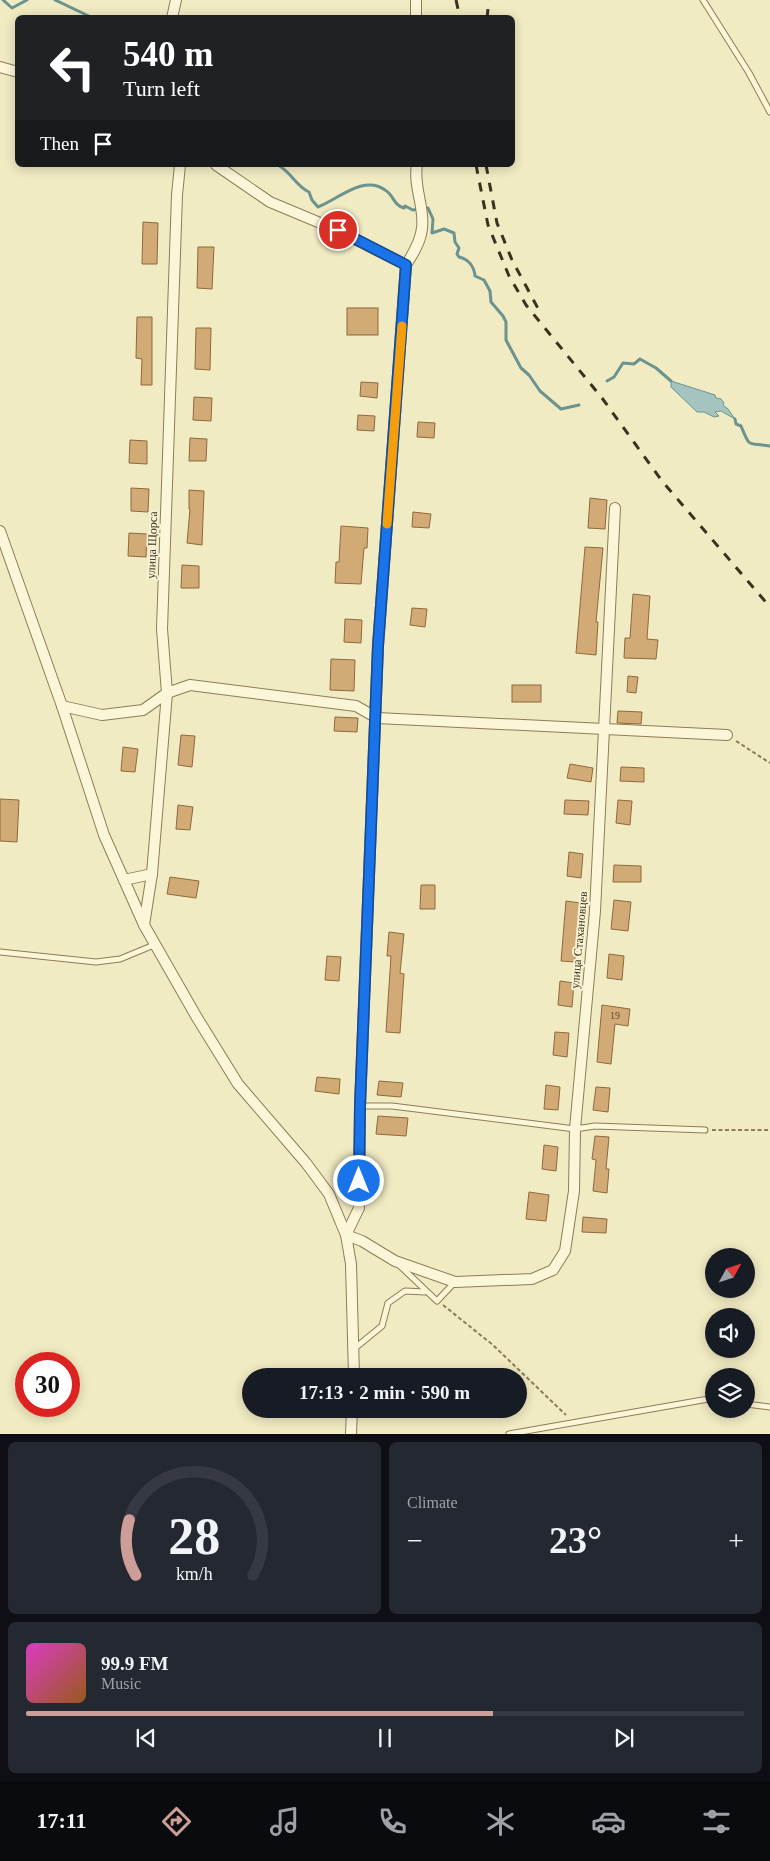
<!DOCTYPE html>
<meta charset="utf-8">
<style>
body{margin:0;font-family:Georgia,serif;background:#242831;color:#f1f3f6;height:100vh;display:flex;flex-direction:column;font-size:19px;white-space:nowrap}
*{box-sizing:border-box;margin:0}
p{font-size:16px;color:#9ea1a6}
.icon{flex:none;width:28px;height:28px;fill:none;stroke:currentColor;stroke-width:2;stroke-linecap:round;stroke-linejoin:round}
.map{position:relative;height:1434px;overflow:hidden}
.sheet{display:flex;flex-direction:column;gap:8px;padding:8px;background:#0d0f14;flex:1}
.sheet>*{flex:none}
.top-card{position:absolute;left:15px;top:15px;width:500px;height:152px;border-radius:8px;box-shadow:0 2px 12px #0003;background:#202124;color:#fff;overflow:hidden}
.needle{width:32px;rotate:50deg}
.fabs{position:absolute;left:705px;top:1248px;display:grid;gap:10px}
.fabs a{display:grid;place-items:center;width:50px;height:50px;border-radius:50%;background:#171b24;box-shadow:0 2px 12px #0003;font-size:25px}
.speed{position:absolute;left:15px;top:1352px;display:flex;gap:10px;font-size:25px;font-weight:700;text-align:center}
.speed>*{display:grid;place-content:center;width:65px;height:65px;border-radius:50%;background:#171b24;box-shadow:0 2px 12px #0003;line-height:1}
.speed .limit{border:8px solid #d22;background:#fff;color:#111}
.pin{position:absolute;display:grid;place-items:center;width:42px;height:42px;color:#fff;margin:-21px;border:2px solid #fff;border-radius:50%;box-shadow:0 1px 5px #0007}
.me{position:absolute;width:55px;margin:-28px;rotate:0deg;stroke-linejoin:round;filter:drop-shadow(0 0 4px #0008)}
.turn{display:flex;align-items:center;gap:18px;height:105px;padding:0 25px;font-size:22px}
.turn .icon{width:65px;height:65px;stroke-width:2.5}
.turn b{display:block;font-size:35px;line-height:42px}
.then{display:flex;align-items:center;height:48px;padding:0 25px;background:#0003;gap:10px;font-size:19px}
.big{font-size:38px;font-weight:800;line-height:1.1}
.sheet .tile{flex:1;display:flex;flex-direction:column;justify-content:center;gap:8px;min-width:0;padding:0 18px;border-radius:8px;background:#242831}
.sheet .dial{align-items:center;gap:0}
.dial svg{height:130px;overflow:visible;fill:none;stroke:#363941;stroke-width:7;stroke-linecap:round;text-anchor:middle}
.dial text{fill:#f1f3f6;stroke:none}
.song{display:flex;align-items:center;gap:15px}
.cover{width:60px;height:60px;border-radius:8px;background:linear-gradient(135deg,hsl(310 70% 55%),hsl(30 70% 35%))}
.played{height:5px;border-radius:2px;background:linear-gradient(90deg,#cd9e97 65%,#363941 65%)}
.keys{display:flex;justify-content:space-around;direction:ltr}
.heat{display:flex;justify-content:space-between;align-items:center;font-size:28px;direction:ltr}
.sheet .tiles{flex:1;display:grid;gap:8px;grid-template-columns:1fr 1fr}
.tile:last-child{grid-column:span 2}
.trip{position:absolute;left:242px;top:1368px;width:285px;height:50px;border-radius:25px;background:#171b24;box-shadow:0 2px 12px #0003;font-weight:800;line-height:50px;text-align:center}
.tabs{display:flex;height:80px;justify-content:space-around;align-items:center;background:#090b0e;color:#9ea1a6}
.tabs .icon{width:35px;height:35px}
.tabs .active{color:#cd9e97}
.tabs b{font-size:22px;color:#f1f3f6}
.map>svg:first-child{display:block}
</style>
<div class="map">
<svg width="770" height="1434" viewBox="0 0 770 1434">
<rect width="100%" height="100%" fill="#f1ebc3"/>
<polygon fill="#a5c4c0" stroke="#6b938f" points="671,381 715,395 716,398 721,399 724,403 723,405 728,409 735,419 721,411 715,412 719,416 714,417 704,412 697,412 671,387"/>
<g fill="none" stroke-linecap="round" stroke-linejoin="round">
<g stroke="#6b938f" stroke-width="3">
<polyline points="3,0 12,8 27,0"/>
<polyline points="55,0 93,18"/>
<path d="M278,165c13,7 18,21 31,27l3,8 6,7c19,-7 46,-33 67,-17 9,5 8,15 19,18l1,-2 8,4 15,-2 5,11 -1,14 12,-4 10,4 1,9 4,6 -2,6 2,3c9,2 15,9 16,19l9,4 6,11 1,11 12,14 3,6v18l15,28 8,7 11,16 21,18 18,-4"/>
<polyline points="607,381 614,377 623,363 634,364 640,359 656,368 671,381"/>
<path d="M735,419l1,5 5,2c10,24 6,16 29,20"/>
</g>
</g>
<g fill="#d2aa76" stroke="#8e693c">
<polygon points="143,222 158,223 157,264 142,264"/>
<polygon points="198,247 214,247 212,289 197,288"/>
<rect x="347" y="308" width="31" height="27"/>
<polygon points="137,317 152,317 152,385 141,385 142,359 136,358"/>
<polygon points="196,328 211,328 210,370 195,369"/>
<polygon points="361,382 378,383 377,398 360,396"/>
<polygon points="194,397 212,398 211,421 193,420"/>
<polygon points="358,415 375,416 374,431 357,430"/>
<polygon points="418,422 435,423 434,438 417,437"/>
<polygon points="190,438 207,439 206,461 189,461"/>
<polygon points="130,440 147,441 147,464 129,463"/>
<polygon points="131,488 149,489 148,512 131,511"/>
<polygon points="189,490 204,491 202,545 187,543 190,509 189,509"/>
<polygon points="590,498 607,500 605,529 588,528"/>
<polygon points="413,512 431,514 429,528 412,527"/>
<polygon points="341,526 368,528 367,548 364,548 361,584 335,583 336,562 339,562"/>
<polygon points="129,533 147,534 146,557 128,556"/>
<polygon points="585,547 603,548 596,622 598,622 596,655 576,653"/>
<polygon points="182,565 199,566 199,588 181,588"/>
<polygon points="633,594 650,596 647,639 658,640 656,659 624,658 625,638 630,638"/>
<polygon points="412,608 427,609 425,627 410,625"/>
<polygon points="345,619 362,620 361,643 344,642"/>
<polygon points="331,659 355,660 354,691 330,690"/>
<polygon points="628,676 638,677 636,693 627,692"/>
<rect x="512" y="685" width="29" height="17"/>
<polygon points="618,711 642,712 641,724 617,723"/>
<polygon points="335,717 358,718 357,732 334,731"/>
<polygon points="181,735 195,736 192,767 178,765"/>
<polygon points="123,747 138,749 135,772 121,771"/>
<polygon points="570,764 593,768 591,782 567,778"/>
<polygon points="621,767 644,768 644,782 620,781"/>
<polygon points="0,799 19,800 17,842 0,841"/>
<polygon points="565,800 589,801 588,815 564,814"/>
<polygon points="618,800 632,801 630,825 616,823"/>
<polygon points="178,805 193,807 190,830 176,829"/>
<polygon points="569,852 583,854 581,878 567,876"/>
<polygon points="614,865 641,866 641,882 613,882"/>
<polygon points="170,877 199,881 196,898 167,894"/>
<polygon points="421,885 435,885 435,909 420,909"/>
<polygon points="614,900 631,902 628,931 611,929"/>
<polygon points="566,901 580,903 575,962 561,961"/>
<polygon points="389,932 404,934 400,973 404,974 400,1033 386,1032 391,956 387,956"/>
<polygon points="609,954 624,956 622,980 607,978"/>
<polygon points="327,956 341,957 339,981 325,980"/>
<polygon points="560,981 574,983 572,1007 558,1005"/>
<polygon points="602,1005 630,1009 628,1026 615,1024 611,1064 597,1062"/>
<polygon points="555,1032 569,1033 567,1057 553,1055"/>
<polygon points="317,1077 340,1079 339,1094 315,1091"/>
<polygon points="379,1081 403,1083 401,1097 377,1095"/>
<polygon points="546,1085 560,1087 558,1110 544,1109"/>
<polygon points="596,1087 610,1088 608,1112 593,1110"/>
<polygon points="378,1116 408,1118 406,1136 376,1134"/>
<polygon points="595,1136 609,1137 606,1169 609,1169 607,1193 593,1191 596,1160 592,1159"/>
<polygon points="544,1145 558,1147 556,1171 542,1169"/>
<polygon points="529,1192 549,1195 546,1221 526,1219"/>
<polygon points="583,1217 607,1219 606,1233 582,1232"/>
</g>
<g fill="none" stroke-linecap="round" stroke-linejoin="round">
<defs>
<g id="service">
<polyline points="703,0 749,73 770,112"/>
<polyline points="0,952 96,962 120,959 154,945"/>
<polyline points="360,1106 392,1106 575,1129 595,1126 705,1130"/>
<polyline points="398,1264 437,1301 454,1283"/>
<polyline points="355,1348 382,1326 388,1303 405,1291 425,1292"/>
<polyline points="746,1404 770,1407"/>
<polyline points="509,1434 714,1398"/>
</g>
<g id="minor">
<polyline points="416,0 416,18"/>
<polyline points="172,18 176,0"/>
<polyline points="0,67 18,72"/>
<polyline points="216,165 270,202 337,230 406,265"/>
<path d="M417,165c-4,21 8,43 5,63 -1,13 -9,26 -16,37l-28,381 -18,460 -1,102 -13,27 16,6 33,20 60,21 77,-3 21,-9 12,-19 9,-60 1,-62 20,-218 20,-403"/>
<polyline points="0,531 62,706 104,835 144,925 196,1016 238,1084 306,1163 329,1194 346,1235 351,1264 354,1376"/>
<polyline points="62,706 102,715 143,710 167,693 190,685 356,706 377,718 727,735"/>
<polyline points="124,880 152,874"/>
<polyline points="144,925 152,874 167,693 162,629 177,195 180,165"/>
<polyline points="351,1434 352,1409"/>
</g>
</defs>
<use href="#service" stroke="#8d7c58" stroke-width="7"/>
<use href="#minor" stroke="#8d7c58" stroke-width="12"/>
<g stroke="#8d7c58" stroke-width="2" stroke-dasharray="4 2.5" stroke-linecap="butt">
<polyline points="736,741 770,763"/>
<polyline points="712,1130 770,1130"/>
<polyline points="443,1305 493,1345 566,1415"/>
</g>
<use href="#service" stroke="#fbf6d7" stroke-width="5"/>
<use href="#minor" stroke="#fbf6d7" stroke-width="10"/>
<g stroke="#3c311d" stroke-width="3" stroke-dasharray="9 9" stroke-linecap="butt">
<polyline points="456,0 460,18"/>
<polyline points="487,18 489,0"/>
<polyline points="476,165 488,225 509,276 526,305 602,398 662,481 770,607"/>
<polyline points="486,165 497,223 512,260 541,314"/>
</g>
</g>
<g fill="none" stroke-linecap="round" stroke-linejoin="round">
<defs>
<polyline id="route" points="338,230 406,265 378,646 360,1106 359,1181"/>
</defs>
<use href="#route" stroke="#114b97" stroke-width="12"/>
<use href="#route" stroke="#1a73e8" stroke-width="9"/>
<polyline stroke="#f59e0b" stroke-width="9" points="387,524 402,326"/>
</g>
<g text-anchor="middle" stroke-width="4" stroke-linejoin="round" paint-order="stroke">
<g font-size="10" fill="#624f33">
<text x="615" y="1019">19</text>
</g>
<g font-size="12" fill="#3c311d" stroke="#f8f3d3">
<text transform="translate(152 545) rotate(-88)" y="4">улица Щорса</text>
<text transform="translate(579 940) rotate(-85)" y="4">улица Стахановцев</text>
</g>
</g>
</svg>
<div class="fabs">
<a><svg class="needle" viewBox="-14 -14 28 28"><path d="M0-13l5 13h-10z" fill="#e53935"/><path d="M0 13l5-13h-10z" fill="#9ea1a6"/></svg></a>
<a><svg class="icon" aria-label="sound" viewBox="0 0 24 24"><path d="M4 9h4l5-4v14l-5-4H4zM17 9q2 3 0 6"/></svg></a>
<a><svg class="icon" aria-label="layers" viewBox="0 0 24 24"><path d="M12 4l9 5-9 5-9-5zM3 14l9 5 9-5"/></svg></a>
</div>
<div class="speed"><div class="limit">30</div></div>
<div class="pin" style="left:338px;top:230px;background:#d93025"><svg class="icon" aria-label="arrive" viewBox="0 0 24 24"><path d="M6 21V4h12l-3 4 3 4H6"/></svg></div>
<svg class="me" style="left:359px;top:1181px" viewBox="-20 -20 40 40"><circle r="17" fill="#1a73e8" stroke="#fff" stroke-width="3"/><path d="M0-11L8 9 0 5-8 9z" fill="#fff"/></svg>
<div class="trip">17:13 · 2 min · 590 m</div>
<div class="top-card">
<div class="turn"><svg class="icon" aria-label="left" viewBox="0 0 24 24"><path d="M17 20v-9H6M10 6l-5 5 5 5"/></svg><div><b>540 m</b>Turn left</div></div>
<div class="then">Then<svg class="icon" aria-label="arrive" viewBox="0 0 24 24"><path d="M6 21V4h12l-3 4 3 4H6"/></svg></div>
</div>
</div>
<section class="sheet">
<div class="tiles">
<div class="tile dial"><svg viewBox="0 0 100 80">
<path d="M14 69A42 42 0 1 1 86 69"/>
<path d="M14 69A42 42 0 0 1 10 35" stroke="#cd9e97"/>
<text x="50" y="56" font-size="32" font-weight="700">28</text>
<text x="50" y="72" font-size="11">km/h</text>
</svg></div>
<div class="tile"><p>Climate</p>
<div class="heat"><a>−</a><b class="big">23°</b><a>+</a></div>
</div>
<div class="tile">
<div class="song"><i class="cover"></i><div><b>99.9 FM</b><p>Music</p></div></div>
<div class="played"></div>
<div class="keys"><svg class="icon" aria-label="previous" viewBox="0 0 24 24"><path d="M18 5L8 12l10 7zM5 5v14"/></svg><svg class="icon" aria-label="pause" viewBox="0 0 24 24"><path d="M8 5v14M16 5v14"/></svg><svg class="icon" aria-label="next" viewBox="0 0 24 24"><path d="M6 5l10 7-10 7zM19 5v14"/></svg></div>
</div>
</div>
</section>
<nav class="tabs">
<b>17:11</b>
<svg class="icon active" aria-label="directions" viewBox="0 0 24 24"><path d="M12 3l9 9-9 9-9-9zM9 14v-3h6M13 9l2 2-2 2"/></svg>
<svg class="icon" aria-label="music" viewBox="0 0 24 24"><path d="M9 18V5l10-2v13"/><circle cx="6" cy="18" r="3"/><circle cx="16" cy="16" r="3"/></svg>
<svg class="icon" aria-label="phone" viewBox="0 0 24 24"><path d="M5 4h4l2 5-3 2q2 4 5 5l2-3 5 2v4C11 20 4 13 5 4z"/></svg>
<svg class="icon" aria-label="climate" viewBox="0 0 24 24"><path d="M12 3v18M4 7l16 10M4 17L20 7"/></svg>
<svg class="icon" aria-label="car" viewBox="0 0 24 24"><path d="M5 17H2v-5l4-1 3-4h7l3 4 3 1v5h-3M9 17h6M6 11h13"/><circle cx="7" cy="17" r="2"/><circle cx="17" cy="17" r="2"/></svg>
<svg class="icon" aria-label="filters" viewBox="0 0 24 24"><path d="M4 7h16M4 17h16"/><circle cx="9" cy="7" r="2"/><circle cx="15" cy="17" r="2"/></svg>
</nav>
